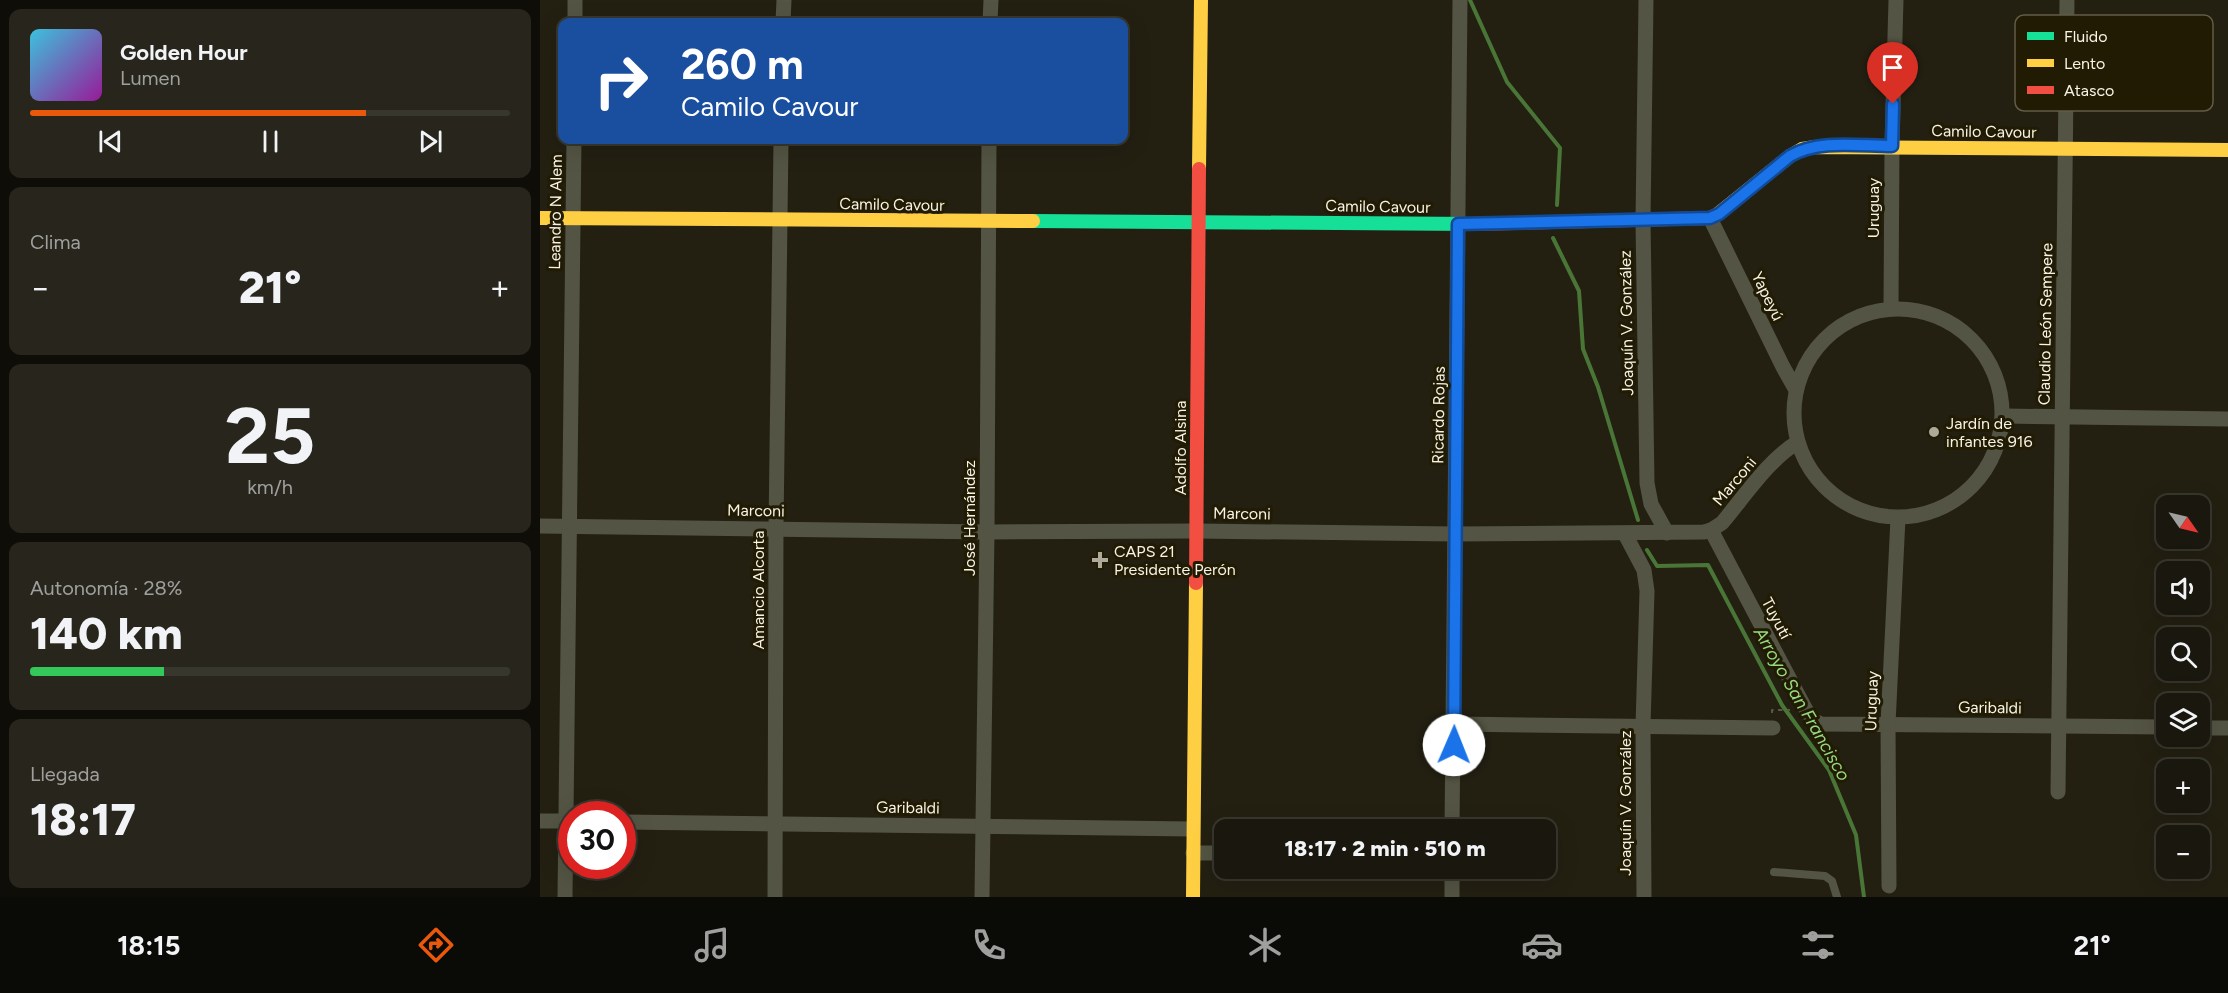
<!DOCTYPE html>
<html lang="es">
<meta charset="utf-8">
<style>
body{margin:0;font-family:Figtree,sans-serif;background:#27251c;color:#f1f3f6;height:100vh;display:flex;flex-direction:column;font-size:22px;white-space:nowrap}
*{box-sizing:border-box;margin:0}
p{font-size:20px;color:#9fa09e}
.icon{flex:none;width:33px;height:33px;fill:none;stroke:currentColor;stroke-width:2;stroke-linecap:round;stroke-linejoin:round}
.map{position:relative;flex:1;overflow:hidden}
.side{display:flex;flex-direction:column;gap:9px;padding:9px;background:#0e0d08;width:540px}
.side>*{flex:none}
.guide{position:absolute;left:18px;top:18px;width:570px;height:126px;border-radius:12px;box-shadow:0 6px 24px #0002,0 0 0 2px #38372e;background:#1a4fa0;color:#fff;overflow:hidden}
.needle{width:39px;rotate:124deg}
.controls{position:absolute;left:1616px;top:495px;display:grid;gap:12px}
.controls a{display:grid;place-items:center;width:54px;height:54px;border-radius:12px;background:#1a180e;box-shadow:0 6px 24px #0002,0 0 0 2px #38372e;font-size:30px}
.speed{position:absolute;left:18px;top:801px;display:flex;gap:12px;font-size:30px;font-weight:700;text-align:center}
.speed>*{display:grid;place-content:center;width:78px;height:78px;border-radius:50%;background:#1a180e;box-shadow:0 6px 24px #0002,0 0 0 2px #38372e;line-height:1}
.speed .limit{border:9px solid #d22;background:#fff;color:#111}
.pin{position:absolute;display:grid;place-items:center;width:51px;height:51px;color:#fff;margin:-62px -26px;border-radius:50% 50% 50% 0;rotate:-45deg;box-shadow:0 0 6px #0007}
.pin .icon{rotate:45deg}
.me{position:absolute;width:66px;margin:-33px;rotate:1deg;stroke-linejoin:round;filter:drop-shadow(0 0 4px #0008)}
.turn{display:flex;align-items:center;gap:21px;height:126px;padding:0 24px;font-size:27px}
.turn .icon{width:78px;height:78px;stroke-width:2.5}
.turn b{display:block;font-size:42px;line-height:51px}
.big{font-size:45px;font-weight:800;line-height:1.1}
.side .widget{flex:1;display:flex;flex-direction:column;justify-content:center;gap:9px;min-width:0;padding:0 21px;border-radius:12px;background:#27251c}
.side .dial{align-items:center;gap:0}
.dial b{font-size:78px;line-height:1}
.song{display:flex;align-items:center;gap:18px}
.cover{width:72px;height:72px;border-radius:9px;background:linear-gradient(135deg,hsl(190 70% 55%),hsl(300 70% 35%))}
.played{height:6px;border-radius:3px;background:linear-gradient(90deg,#ea580c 70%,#38372e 70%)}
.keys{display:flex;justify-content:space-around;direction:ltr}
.heat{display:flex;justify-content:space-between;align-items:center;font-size:33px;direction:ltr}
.charge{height:9px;border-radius:4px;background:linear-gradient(90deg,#34c759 28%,#38372e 0)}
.trip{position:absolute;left:674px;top:819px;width:342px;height:60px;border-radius:12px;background:#1a180e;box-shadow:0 6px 24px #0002,0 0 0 2px #38372e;font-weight:800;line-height:60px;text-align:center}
.menu{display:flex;height:96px;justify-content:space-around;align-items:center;background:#0a0a06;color:#9fa09e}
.menu .icon{width:42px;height:42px}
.menu .selected{color:#ea580c}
.menu b{font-size:27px;color:#f1f3f6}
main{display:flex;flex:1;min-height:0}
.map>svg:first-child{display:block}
</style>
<main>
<section class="side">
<div class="widget">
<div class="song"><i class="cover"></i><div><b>Golden Hour</b><p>Lumen</p></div></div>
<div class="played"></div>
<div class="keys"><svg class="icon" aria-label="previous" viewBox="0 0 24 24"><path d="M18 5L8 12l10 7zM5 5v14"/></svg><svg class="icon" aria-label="pause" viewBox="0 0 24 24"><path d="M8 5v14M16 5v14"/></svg><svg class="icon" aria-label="next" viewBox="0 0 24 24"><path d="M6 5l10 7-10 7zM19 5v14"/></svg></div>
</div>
<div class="widget"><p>Clima</p>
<div class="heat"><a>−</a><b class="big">21°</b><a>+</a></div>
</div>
<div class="widget dial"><b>25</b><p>km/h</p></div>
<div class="widget"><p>Autonomía · 28%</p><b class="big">140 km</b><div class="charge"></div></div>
<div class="widget"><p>Llegada</p><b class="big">18:17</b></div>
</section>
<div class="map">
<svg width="1688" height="897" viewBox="0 0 1688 897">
<rect width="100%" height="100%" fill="#232012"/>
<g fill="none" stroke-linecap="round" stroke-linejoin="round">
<g stroke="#497637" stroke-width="4">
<polyline points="930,0 967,82 1020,148 1017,205"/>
<polyline points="1013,238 1039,291 1043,349 1058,387 1098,520"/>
<polyline points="1107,550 1117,566 1168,565 1242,705 1289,770 1316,835 1324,897"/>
</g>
<polyline stroke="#575849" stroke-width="2" stroke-dasharray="4.5 4.5" stroke-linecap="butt" points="1232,713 1232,710 1250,710"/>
<polyline stroke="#535443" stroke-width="8" points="1234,872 1285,876 1292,881 1297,897"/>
<g stroke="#535443" stroke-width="15">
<polyline points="1106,0 1103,220 1107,483 1111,504 1127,533"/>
<polyline points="35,22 35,0"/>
<polyline points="243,22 244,0"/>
<polyline points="450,22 451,0"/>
<polyline points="1170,218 1243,367 1256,390"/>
<polyline points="1351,308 1352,146 1356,0"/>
<circle cx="1358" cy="413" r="104"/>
<polyline points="1464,416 1688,419"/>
<path d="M0,526l447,6 209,-1 259,3 249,-2 7,-2 11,-7c22,-26 47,-64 76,-81"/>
<polyline points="1171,530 1266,710 1274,721 1281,724 1626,727"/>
<polyline points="1085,534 1104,570 1107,591 1103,726 1104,897"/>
<polyline points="914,724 1233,728"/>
<polyline points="1659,728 1688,728"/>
<polyline points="1518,792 1527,0"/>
<polyline points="0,821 32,821"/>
<polyline points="82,822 652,829"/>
<polyline points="912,830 920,0"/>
<polyline points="653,853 684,853"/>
<polyline points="912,868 912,897"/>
<polyline points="1349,886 1348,724 1358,518"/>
<polyline points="25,897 34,140"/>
<polyline points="235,897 236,528 241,140"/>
<polyline points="442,897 447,532 449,140"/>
</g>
<polyline stroke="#16e098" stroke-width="14" points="493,221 933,224"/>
<g stroke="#ffcf43" stroke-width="14">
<polyline points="659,169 661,0"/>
<polyline points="1178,214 1250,156 1262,149 1275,147 1688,150"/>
<polyline points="0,218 493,221"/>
<polyline points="653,897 656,583"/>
</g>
<g stroke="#f24e42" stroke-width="14">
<polyline points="933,224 1170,218 1178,214"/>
<polyline points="656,583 659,169"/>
</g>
</g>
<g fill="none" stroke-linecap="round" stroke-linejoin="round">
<defs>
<path id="route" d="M914,745l4,-521 252,-6 9,-4 71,-58c29,-17 69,-10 102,-10l1,-42"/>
</defs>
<use href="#route" stroke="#114b97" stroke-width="15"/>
<use href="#route" stroke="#1a73e8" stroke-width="10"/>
</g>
<g fill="#adaa9b" stroke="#211b03" stroke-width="2">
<circle cx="1394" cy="432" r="6"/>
<path d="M557 551h6v6h6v6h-6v6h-6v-6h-6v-6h6z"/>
</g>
<g text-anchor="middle" stroke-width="6" stroke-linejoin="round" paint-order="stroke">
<g font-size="16" fill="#f7f4e5" stroke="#211b03">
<text transform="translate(1444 131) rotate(1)" y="6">Camilo Cavour</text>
<text transform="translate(352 204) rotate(1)" y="6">Camilo Cavour</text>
<text transform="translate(838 206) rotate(1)" y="6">Camilo Cavour</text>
<text transform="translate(1333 208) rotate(-90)" y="6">Uruguay</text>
<text transform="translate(15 212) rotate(-89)" y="6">Leandro N Alem</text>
<text transform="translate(1228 296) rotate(64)" y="6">Yapeyú</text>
<text transform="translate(1086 323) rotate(-91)" y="6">Joaquín V. González</text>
<text transform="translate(1505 324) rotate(-89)" y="6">Claudio León Sempere</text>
<text transform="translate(898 415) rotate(-89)" y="6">Ricardo Rojas</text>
<text transform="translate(640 448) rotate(-90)" y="6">Adolfo Alsina</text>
<text transform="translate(1194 481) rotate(-50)" y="6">Marconi</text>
<text transform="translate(216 510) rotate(1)" y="6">Marconi</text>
<text transform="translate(702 513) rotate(1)" y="6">Marconi</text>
<text transform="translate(429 518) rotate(-90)" y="6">José Hernández</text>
<text transform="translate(218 590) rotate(-90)" y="6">Amancio Alcorta</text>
<text transform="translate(1237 618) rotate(62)" y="6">Tuyutí</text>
<text transform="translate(1331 701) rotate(-88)" y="6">Uruguay</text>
<text transform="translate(1450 707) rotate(1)" y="6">Garibaldi</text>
<text transform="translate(1085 803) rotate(-90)" y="6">Joaquín V. González</text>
<text transform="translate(368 807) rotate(1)" y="6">Garibaldi</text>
</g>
<g font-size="16" fill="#f7f4e5" stroke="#211b03" text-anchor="start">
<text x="1406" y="429">Jardín de<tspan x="1406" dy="18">infantes 916</tspan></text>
<text x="574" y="557">CAPS 21<tspan x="574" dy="18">Presidente Perón</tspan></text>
</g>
<g font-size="18" font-style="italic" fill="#96da7f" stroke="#211b03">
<text transform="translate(1262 704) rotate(60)" y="6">Arroyo San Francisco</text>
</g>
</g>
<rect x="1475" y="15" width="198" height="96" rx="9" fill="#211b03" stroke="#615c47" stroke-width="1.5"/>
<rect x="1487" y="32" width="27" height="8" fill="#16e098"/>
<rect x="1487" y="59" width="27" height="8" fill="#ffcf43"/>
<rect x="1487" y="86" width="27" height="8" fill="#f24e42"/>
<g font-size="16" fill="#f7f4e5">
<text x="1524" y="42">Fluido</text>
<text x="1524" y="69">Lento</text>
<text x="1524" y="96">Atasco</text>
</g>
</svg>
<div class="controls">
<a><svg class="needle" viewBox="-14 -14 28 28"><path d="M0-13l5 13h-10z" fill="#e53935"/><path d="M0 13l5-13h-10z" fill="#9fa09e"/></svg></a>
<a><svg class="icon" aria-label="sound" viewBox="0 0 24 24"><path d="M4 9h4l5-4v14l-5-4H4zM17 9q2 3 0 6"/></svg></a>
<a><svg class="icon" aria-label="search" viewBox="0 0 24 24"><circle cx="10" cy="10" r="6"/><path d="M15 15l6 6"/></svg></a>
<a><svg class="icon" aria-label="layers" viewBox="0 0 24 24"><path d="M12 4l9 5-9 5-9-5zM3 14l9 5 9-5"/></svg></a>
<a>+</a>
<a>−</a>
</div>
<div class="speed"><div class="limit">30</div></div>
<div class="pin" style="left:1353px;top:104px;background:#d93025"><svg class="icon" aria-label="arrive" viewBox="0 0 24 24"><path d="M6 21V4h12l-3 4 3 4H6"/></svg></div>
<svg class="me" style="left:914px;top:745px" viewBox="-20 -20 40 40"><circle r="19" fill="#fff"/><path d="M0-13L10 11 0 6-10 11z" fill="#1a73e8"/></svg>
<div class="trip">18:17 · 2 min · 510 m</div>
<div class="guide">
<div class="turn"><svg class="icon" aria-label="right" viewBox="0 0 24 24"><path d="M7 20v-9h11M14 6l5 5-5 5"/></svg><div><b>260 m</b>Camilo Cavour</div></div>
</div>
</div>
</main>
<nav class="menu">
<b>18:15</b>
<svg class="icon selected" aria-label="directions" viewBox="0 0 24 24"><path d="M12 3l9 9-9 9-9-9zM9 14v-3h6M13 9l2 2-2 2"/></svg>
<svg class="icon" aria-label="music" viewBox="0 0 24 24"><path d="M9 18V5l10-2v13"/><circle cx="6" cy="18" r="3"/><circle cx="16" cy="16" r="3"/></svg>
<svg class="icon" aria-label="phone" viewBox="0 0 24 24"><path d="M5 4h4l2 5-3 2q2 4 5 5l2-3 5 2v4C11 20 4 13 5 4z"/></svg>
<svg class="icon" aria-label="climate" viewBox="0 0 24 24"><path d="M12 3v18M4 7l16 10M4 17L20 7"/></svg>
<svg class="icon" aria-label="car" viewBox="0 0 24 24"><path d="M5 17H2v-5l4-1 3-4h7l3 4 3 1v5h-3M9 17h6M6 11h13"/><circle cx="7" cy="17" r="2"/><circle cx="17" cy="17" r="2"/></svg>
<svg class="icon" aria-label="filters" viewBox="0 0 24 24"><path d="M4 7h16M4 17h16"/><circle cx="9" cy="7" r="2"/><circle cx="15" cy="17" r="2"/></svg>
<b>21°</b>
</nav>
